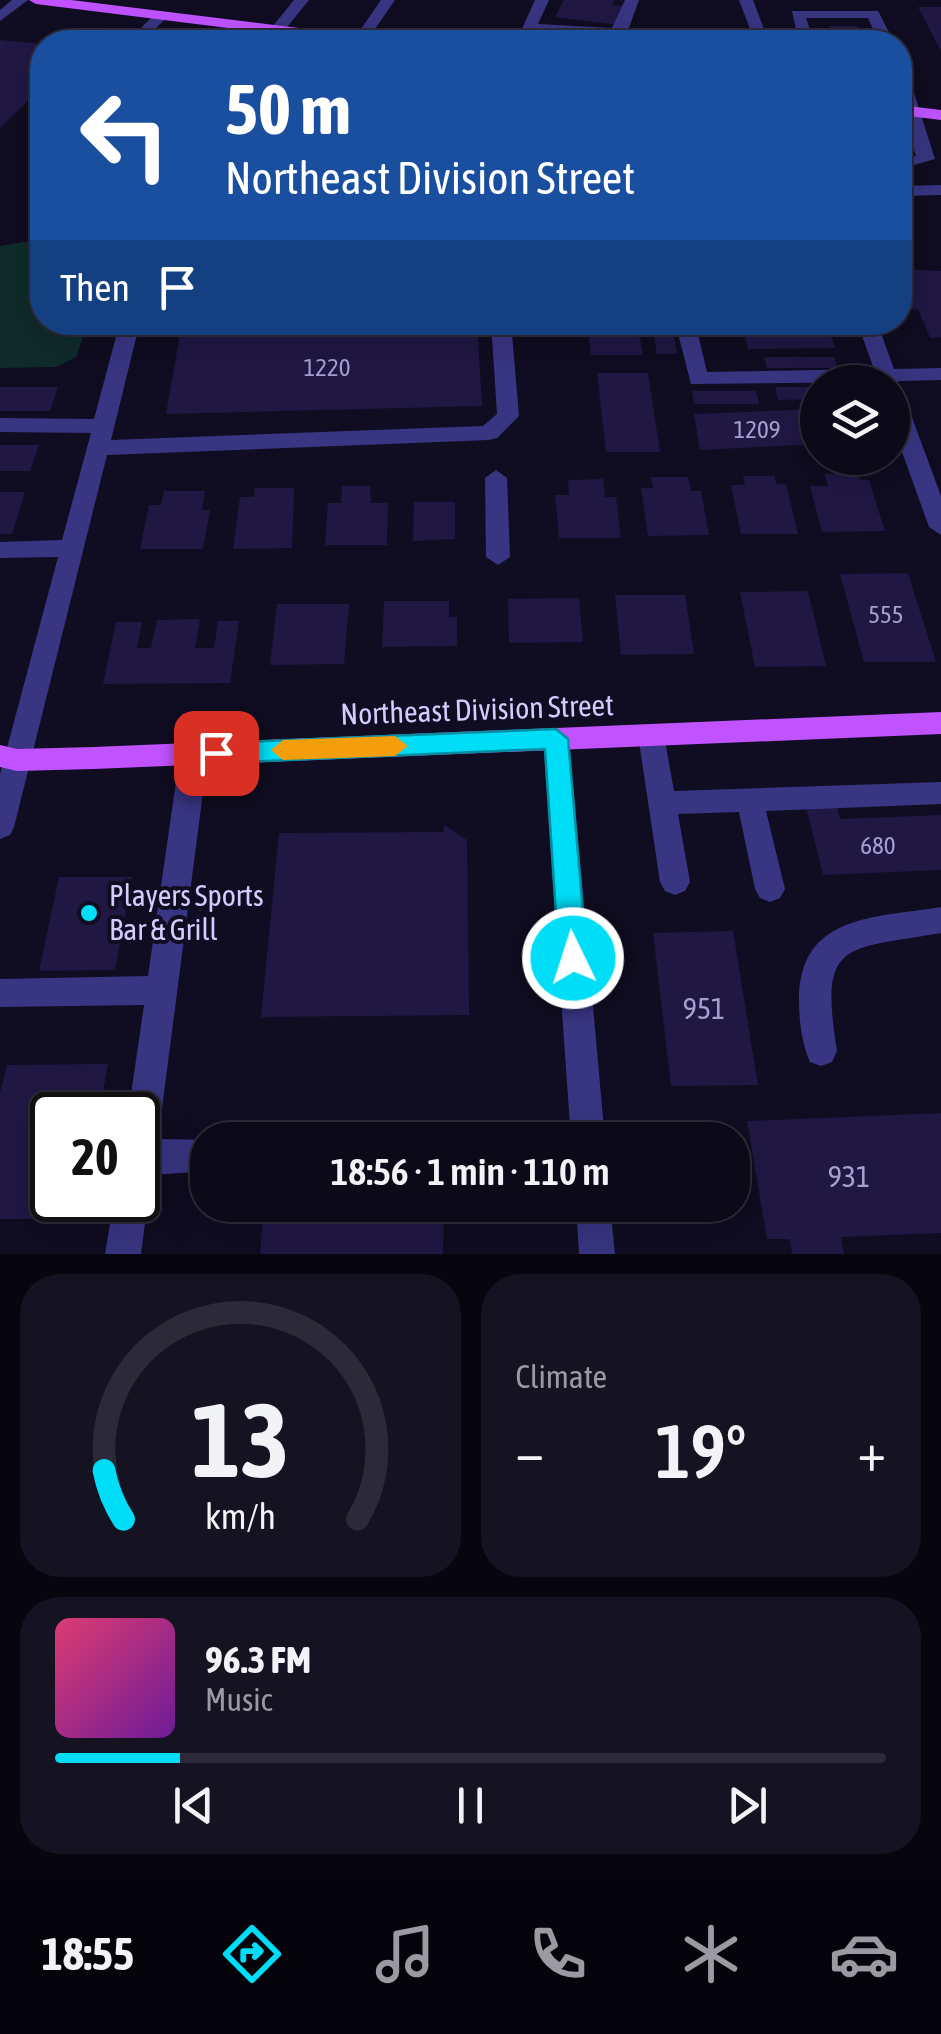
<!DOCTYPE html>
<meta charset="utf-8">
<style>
body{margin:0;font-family:"Asap Condensed",sans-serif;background:#151222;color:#f1f3f6;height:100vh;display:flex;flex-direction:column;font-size:38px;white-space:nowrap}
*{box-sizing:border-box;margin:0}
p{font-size:32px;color:#9a9aa2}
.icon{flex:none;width:55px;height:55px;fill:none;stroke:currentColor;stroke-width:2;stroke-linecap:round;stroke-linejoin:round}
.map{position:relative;height:1254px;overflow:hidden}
.panel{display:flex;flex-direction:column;gap:20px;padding:20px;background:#07050e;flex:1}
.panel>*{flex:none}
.top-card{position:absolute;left:30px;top:30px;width:882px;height:305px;border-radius:40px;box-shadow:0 10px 40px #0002,0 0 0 2px #2c2a38;background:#1a4fa0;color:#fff;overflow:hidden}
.controls{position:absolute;left:800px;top:365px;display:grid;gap:20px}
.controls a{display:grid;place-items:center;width:110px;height:110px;border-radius:50%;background:#0c0919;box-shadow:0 10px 40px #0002,0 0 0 2px #2c2a38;font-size:50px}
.speed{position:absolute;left:30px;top:1092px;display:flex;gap:20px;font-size:50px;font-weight:700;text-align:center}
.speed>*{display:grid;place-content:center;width:130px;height:130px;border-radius:50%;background:#0c0919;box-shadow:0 10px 40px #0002,0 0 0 2px #2c2a38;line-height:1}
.speed .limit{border:5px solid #111;border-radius:15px;background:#fff;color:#111}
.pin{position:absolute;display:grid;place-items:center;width:85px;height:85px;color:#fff;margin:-42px;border-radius:20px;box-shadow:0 5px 15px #0006}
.me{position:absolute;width:110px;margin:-55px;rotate:356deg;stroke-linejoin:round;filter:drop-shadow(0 0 8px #0008)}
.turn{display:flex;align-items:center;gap:35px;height:210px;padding:0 30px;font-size:45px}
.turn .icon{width:130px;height:130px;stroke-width:2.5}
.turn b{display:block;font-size:70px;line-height:85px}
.then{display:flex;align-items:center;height:95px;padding:0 30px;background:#0003;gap:20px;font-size:38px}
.big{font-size:75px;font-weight:600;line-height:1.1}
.panel .card{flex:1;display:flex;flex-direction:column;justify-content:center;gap:15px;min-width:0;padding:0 35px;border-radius:40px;background:#151222}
.panel .dial{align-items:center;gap:0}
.dial svg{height:260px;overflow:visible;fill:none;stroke:#2c2a38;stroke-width:7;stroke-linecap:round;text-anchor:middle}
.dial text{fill:#f1f3f6;stroke:none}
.song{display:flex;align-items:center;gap:30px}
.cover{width:120px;height:120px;border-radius:15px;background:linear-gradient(135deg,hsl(340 70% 55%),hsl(280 70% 35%))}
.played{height:10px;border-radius:5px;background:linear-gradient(90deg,#00ddf7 15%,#2c2a38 15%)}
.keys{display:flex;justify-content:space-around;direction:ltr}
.heat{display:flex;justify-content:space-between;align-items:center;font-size:55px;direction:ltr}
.panel .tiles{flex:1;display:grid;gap:20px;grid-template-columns:1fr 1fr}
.card:last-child{grid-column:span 2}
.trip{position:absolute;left:190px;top:1122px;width:560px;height:100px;border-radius:40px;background:#0c0919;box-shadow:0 10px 40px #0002,0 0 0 2px #2c2a38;font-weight:600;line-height:100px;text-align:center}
.dock{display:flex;height:160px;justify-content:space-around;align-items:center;background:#05040a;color:#9a9aa2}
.dock .icon{width:70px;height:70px}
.dock .active{color:#00ddf7}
.dock b{font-size:45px;color:#f1f3f6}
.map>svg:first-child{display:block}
</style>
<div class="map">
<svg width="941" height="1254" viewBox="0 0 941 1254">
<rect width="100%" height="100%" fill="#100c21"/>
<polygon fill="#0f2b2a" points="42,239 42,322 88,323 76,357 56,367 0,368 0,246"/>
<g fill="#201743">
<polygon points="564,0 615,0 612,5 626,6 618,25 555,17"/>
<polygon points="918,7 941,7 941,51"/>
<polygon points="829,26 857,26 861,36 880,36 883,42 827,42 824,37 833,37"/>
<polygon points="0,40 42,44 42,87 0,128"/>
<polygon points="902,269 941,271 941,337 930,338 918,309 908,310 903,296 913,296"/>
<polygon points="191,322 477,322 482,406 166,414 181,328 190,327"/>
<polygon points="587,322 637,322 643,355 591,355"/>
<polygon points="742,322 827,322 835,348 748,349"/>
<polygon points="652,324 672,324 677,354 657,354"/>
<polygon points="764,357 834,357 837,368 767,368"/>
<polygon points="597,373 648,373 660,452 606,452"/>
<polygon points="0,387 58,387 50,411 0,411"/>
<polygon points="775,387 818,387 818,399 778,400"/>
<polygon points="692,391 756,391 759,404 694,404"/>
<polygon points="818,409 818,444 700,450 694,414"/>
<polygon points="0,445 39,445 30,471 0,471"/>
<polygon points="825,474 858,474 860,480 869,480 885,531 822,532 810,486 828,486"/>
<polygon points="743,476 774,476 777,484 786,484 798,534 741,534 731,485 745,485"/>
<polygon points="651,477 688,477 691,491 701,491 709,535 648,536 641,488 653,488"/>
<polygon points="603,479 605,497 616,497 621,538 559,538 555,495 569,495 568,480"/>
<polygon points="342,486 370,486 371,503 388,503 387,545 325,545 328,503 341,503"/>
<polygon points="255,488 294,488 292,548 233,549 240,497 254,497"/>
<polygon points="164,491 205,491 202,510 210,510 203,549 140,549 149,505 161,505"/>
<polygon points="0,492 25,492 12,534 0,534"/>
<polygon points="414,502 455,502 455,539 413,541"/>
<polygon points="908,573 936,662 864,662 840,574"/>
<polygon points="808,591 826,666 755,667 740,592"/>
<polygon points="615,595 685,595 694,654 621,655"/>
<polygon points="579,598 583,642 509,643 508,599"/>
<polygon points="384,601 449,601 449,617 457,617 457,646 382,647"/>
<polygon points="277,604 349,604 344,664 270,665"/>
<polygon points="200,619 195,648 214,648 218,621 239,621 230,683 103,684 116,622 142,622 137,648 151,648 157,620"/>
<polygon points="836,805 840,819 941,815 941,870 823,875 806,807"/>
<polygon points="444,825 467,840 469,1015 261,1017 279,833 444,832"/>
<polygon points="59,877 132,877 115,970 39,971"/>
<polygon points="733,931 758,1085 671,1086 653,933"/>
<polygon points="108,1064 99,1115 52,1115 52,1190 47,1219 0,1219 0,1093 7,1065"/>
<polygon points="941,1113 941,1233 841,1237 844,1254 792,1254 790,1239 767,1239 747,1121"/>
<polygon points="264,1205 444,1205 443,1254 260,1254"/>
</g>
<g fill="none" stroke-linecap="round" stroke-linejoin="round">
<g fill="#383582" fill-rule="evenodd">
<polygon points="12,0 28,0 0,21 0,10"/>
<polygon points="294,0 309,0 275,42 260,42"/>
<polygon points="381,0 395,0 366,42 352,42"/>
<polygon points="535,0 549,0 538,24 612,28 625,0 639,0 627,33 613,38 533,33 528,42 516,42"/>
<polygon points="739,0 753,0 769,42 755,42"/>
<polygon points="792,11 878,11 894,42 879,42 868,18 806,18 814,42 799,42"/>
<polygon points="156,13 168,16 142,42 127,42"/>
<polygon points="900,69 908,74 935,159 900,169 900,159 916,156 900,101"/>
<polygon points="941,185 941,195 900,196 900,186"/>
<polygon points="120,322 140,322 111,440 483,426 497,414 491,322 511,322 519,416 497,438 489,440 107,455 14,827 10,835 0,839 0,774 58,557 0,558 0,542 62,540 91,433 0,432 0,418 94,419"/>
<polygon points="675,322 695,322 707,372 874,369 857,322 877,322 894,369 941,368 941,380 899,381 895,387 903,393 941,496 941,535 929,527 892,424 892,382 691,384"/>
<polygon points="496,470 507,478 510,557 498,565 486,557 485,478"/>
<polygon points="651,724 660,727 664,735 674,791 941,782 941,804 766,811 785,889 780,898 770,902 760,898 755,889 739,812 678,814 690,882 685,891 675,895 665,891 660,882 638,735 642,727"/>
<polygon points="556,728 565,731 569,739 605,1140 571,1140 543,739 547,731"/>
<polygon points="194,743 204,746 208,754 158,1139 215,1140 208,1140 208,1171 138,1176 138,1115 128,1115 144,1005 0,1007 0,979 148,976 180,754 184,746"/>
<path d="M941,907v26c-98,17 -122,7 -104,118l-5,11 -11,4 -11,-4c-8,-18 -11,-41 -11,-61 0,-87 75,-83 142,-94z"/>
<polygon points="138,1185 143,1188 148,1200 141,1254 105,1254 114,1200 138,1200"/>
<polygon points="576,1205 610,1205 615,1254 579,1254"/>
</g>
<g fill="#c053ff" fill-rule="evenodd">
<polygon points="29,0 71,0 372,37 380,42 339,42 36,4"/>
<polygon points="900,105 941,110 941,120 900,115"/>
<polygon points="941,712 941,734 94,769 17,771 0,767 0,745 17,749 94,747"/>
</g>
</g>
<polygon fill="#00ddf7" stroke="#0090a1" stroke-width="2.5" points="556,729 568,739 587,958 583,967 573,970 563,967 559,958 545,749 216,763 204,753 216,743"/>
<polygon fill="#f59e0b" points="395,736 408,746 395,756 283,760 271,750 283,740"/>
<circle fill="#00ddf7" stroke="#100c21" stroke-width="4" cx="89" cy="913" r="10"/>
<g text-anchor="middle" stroke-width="8" stroke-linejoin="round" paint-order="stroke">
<g font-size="25" fill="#a69fd0">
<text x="327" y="376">1220</text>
<text x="757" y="438">1209</text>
<text x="886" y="623">555</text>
<text x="878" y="854">680</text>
</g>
<g font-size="30" fill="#d2ccff" stroke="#100c21">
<text transform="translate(477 710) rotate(-2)" y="10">Northeast Division Street</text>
</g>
<g font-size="30" fill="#d2ccff" stroke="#100c21" text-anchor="start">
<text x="109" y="906">Players Sports<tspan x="109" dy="34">Bar &amp; Grill</tspan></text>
</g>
<g font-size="30" fill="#a69fd0">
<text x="704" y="1019">951</text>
<text x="849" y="1187">931</text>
</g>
</g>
</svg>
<div class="controls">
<a><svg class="icon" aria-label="layers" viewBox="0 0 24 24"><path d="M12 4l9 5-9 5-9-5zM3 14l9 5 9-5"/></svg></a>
</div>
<div class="speed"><div class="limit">20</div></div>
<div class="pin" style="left:216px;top:753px;background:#d93025"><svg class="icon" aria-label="arrive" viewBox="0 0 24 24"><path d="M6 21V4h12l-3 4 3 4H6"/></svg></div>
<svg class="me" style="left:573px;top:958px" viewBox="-20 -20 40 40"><circle r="17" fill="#00ddf7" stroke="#fff" stroke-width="3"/><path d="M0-11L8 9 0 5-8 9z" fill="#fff"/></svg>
<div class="trip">18:56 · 1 min · 110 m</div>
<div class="top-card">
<div class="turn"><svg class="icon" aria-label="left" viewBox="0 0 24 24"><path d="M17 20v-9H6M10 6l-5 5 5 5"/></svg><div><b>50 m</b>Northeast Division Street</div></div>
<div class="then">Then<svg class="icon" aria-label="arrive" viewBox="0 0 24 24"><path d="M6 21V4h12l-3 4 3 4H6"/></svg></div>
</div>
</div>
<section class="panel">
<div class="tiles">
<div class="card dial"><svg viewBox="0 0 100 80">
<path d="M14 69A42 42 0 1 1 86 69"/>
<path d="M14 69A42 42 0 0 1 8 54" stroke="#00ddf7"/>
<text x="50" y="56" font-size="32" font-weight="700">13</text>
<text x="50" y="72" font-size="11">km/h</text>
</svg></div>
<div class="card"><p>Climate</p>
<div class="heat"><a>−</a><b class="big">19°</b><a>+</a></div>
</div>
<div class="card">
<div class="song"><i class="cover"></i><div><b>96.3 FM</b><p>Music</p></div></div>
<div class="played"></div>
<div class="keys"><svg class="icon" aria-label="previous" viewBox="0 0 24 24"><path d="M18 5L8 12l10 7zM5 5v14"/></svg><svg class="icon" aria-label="pause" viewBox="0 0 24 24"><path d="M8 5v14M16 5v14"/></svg><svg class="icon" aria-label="next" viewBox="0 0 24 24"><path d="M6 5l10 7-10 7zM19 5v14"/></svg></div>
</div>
</div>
</section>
<nav class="dock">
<b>18:55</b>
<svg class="icon active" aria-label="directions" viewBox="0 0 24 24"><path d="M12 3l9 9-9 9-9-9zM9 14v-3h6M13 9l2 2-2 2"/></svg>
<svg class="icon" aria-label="music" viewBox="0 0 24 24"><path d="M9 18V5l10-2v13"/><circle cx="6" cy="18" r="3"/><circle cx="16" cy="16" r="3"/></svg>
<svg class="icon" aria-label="phone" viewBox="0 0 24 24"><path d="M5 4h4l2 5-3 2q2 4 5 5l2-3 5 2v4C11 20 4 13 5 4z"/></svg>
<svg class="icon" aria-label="climate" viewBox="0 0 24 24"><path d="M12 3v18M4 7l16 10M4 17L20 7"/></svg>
<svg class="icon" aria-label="car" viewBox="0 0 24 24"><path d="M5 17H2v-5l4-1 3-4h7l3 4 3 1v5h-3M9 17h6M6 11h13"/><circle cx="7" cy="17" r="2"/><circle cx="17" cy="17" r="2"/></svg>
</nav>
